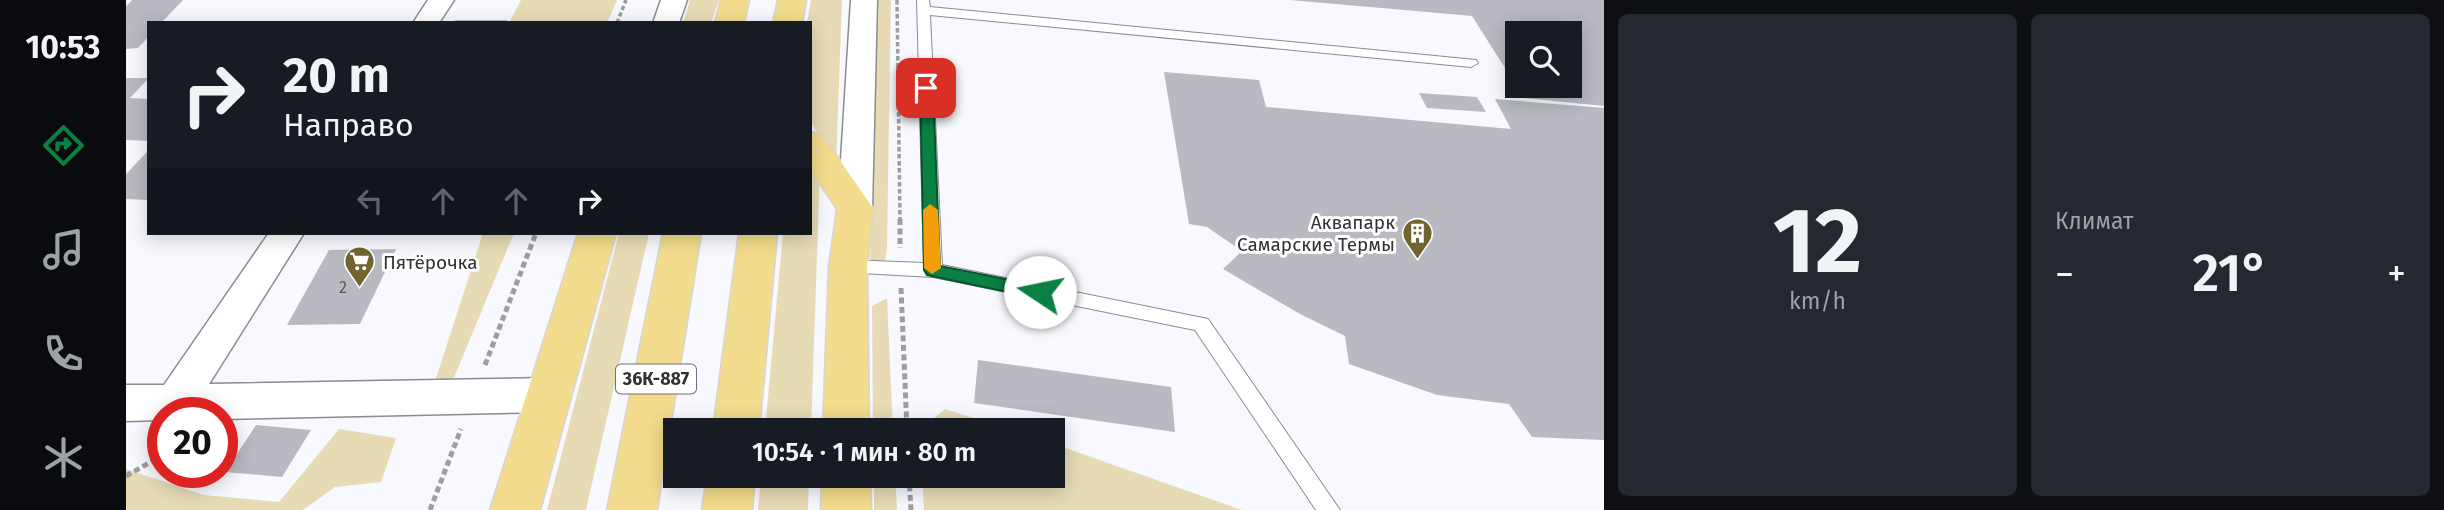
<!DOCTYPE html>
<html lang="ru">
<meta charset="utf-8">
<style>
body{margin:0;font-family:"Fira Sans",sans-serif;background:#242831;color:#f1f3f6;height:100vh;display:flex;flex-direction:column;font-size:26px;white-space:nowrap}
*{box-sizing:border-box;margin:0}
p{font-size:23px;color:#9ea1a6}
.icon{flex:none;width:38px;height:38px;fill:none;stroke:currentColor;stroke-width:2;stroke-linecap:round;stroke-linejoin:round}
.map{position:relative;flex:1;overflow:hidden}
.sheet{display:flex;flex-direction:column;gap:14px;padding:14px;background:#0d0f14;width:840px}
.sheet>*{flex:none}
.top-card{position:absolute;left:21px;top:21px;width:665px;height:214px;border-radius:0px;box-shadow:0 4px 18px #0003;background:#171b24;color:#f1f3f6;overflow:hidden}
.tools{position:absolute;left:1379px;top:21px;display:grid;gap:14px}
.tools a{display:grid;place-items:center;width:77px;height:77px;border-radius:0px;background:#171b24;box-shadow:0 4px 18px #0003;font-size:35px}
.speed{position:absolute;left:21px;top:397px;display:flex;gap:14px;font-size:35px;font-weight:700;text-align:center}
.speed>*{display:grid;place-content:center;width:91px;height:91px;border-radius:50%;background:#171b24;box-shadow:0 4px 18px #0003;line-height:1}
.speed .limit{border:10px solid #d22;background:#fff;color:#111}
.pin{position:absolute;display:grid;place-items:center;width:60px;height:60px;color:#fff;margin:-30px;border-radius:14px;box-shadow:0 4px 10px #0006}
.me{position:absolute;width:77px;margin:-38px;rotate:281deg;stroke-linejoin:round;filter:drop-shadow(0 0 5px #0008)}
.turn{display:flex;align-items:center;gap:24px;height:147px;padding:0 21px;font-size:32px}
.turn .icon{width:91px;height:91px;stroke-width:2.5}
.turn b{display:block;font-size:49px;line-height:60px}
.lanes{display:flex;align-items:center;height:66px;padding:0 21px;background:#0003;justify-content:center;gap:35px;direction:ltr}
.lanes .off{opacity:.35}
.big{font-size:52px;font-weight:600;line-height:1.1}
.sheet .widget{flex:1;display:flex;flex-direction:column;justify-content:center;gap:10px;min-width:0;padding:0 24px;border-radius:10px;background:#242831}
.sheet .dial{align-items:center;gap:0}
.dial b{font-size:91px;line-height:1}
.heat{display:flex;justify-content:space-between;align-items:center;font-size:38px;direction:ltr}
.sheet .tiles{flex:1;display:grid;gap:14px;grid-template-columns:repeat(2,1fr)}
.trip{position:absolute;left:537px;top:418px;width:402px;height:70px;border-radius:0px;background:#171b24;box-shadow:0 4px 18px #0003;font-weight:600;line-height:70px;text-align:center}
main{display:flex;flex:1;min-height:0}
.tabs{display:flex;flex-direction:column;width:126px;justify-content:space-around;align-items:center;background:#090b0e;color:#9ea1a6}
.tabs .icon{width:49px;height:49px}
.tabs .selected{color:#0b8043}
.tabs b{font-size:32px;color:#f1f3f6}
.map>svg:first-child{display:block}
</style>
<main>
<nav class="tabs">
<b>10:53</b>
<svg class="icon selected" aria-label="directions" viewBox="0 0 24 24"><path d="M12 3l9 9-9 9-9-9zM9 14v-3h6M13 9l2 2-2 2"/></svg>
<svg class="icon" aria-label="music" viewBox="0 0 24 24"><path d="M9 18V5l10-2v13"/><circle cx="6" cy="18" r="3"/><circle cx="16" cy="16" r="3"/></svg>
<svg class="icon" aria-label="phone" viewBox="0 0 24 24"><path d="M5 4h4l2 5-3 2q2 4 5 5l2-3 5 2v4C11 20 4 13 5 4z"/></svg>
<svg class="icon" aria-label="climate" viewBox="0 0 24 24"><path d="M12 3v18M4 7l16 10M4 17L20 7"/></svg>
</nav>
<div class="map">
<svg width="1478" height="510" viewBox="0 0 1478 510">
<rect width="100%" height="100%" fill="#f8f9fe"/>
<g fill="#e7dbb6">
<polygon points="395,0 491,0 481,23 383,23"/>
<polygon points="564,0 593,0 585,23 557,23"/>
<polygon points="685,0 716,0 710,166 684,120 684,23 681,23"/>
<polygon points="752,0 765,0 761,245 759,264 744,269"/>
<polygon points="684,156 694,169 685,430 639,430 657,233 684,233"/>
<polygon points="357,233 388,233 320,397 304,397"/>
<polygon points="493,233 523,233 460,510 421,510"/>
<polygon points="761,298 767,430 747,430 746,306"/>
<polygon points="819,409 886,430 794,430"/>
<polygon points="213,429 270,438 255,482 209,487 177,510 0,510 0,469 78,495 153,502"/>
<polygon points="928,444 1116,510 798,510 796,476 928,476"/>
<polygon points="635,476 683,476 682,510 632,510"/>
<polygon points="748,476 769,476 771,510 748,510"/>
</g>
<g fill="#b9b9c1" fill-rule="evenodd">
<polygon points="6,0 57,0 35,23 23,23 23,36 12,48 0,49 0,6"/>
<path d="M1164,0h314v106l-80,-8 -52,-82zM1391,33h53v53h-53z"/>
<polygon points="329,20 381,20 380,23 327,23"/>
<polygon points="1038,72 1133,80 1140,107 1385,129 1369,99 1478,108 1478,440 1406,437 1383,404 1311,395 1223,364 1219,336 1174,314 1097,269 1116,251 1081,227 1063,224"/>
<polygon points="0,78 23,78 4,98 23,99 23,141 0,140"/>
<polygon points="1293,93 1351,97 1360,112 1301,108"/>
<polygon points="23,150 23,200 0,199 0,174"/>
<polygon points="270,249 234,324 161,325 203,250"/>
<polygon points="852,360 1045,387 1049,432 848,403"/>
<polygon points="130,425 185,430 156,477 99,472"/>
</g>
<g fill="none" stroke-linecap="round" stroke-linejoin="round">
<defs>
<polygon id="service" points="791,0 803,0 804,7 1350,60 1352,63 1345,67 804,15 816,265 1082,319 1214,510 1190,510 1069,330 807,277 716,272 713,267 716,262 722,260 798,263"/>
<g id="minor">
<polygon points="302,0 328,0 313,23 287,23"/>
<polygon points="535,0 561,0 553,23 527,23"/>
<polygon points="725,0 751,0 746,208 741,216 729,220 717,216 712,208"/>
<polygon points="143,233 178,233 83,384 422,378 436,383 442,395 436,407 422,412 96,419 96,413 37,413 37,420 0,421 0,385 38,385"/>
</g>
<g id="primary">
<polygon points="595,0 623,0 618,23 589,23"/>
<polygon points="652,0 680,0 676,23 647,23"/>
<polygon points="684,132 696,135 747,208 741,267 743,430 697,430 703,267 711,209 684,169"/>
<polygon points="452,233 490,233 414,510 364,510"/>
<polygon points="537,233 575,233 531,510 481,510"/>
<polygon points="613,233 651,233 633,430 587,430"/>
<polygon points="581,476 629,476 626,510 576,510"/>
<polygon points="696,476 744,476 745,510 695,510"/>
</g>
</defs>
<use href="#service" stroke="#8b8b93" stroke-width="2"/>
<use href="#minor" stroke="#8b8b93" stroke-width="3"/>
<use href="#primary" stroke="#d6d6d7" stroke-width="3"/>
<g stroke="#9d9ea2" stroke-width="3.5" stroke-dasharray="4.5 2.5" stroke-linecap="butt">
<polyline points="771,0 774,220"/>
<polyline points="491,23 500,0"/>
</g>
<g stroke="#9d9ea2" stroke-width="5" stroke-dasharray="6 3.5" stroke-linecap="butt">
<polyline points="774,219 774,248"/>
<polyline points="775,288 781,430"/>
<polyline points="359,365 410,233"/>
<polyline points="0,476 37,455"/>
<polyline points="783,476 785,510"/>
<polyline points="304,510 335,429"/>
</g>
<use href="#service" fill="#fff" fill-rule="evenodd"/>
<use href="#minor" fill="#fff" fill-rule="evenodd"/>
<use href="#primary" fill="#f3dc8d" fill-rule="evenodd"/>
</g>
<polygon fill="#0b8043" stroke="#07532c" stroke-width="2" points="800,84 807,88 814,266 914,286 920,287 922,292 920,297 914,299 801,275 798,270 794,88"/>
<polygon fill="#f59e0b" points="804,204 812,210 815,268 806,274 798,268 797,210"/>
<defs>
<symbol id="building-pin" viewBox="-11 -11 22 30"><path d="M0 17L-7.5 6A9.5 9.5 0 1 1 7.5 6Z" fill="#726330" stroke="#fff"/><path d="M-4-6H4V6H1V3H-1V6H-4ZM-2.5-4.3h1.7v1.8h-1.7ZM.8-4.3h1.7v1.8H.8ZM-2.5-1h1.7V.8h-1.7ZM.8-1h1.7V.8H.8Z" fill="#fff"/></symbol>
<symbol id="supermarket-pin" viewBox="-11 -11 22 30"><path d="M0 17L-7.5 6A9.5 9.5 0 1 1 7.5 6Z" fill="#726330" stroke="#fff"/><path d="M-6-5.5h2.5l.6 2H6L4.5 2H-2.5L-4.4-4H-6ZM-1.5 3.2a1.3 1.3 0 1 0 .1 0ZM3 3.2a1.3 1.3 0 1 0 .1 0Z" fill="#fff"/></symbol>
</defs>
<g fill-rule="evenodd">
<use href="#building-pin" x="1274" y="216" width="35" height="47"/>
<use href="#supermarket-pin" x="216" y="244" width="35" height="47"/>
</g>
<g text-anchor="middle" stroke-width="6" stroke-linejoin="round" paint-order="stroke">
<g font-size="16" fill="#545458">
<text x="217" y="293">2</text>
</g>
<rect fill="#fff" stroke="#707072" stroke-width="2" x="490" y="364.5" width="80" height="29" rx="5"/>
<g font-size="18" font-weight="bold" fill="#323235">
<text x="530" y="385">36К-887</text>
</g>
<g font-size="19" fill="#323235" stroke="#fff" text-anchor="end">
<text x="1269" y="229">Аквапарк<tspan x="1269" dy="22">Самарские Термы</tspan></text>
<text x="257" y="269" text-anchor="start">Пятёрочка</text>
</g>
</g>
</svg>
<div class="tools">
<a><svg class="icon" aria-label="search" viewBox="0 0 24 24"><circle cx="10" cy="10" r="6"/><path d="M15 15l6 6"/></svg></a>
</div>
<div class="speed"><div class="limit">20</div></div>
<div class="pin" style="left:800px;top:88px;background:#d93025"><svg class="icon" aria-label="arrive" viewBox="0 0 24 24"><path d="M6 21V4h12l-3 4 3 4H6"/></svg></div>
<svg class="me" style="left:914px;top:292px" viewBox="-20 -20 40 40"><circle r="19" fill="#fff"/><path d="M0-13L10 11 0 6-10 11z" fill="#0b8043"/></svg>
<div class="trip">10:54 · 1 мин · 80 m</div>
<div class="top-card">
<div class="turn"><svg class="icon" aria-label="right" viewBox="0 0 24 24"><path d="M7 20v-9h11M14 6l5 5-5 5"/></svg><div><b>20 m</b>Направо</div></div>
<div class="lanes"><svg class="icon off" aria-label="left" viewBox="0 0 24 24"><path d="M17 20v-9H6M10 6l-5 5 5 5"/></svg><svg class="icon off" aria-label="ahead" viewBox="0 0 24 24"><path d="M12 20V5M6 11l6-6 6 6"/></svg><svg class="icon off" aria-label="ahead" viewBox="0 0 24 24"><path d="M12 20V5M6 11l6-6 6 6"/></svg><svg class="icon" aria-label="right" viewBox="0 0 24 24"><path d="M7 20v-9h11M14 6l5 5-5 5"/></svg></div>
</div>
</div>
<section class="sheet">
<div class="tiles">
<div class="widget dial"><b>12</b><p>km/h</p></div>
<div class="widget"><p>Климат</p>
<div class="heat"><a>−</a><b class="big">21°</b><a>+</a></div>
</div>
</div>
</section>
</main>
